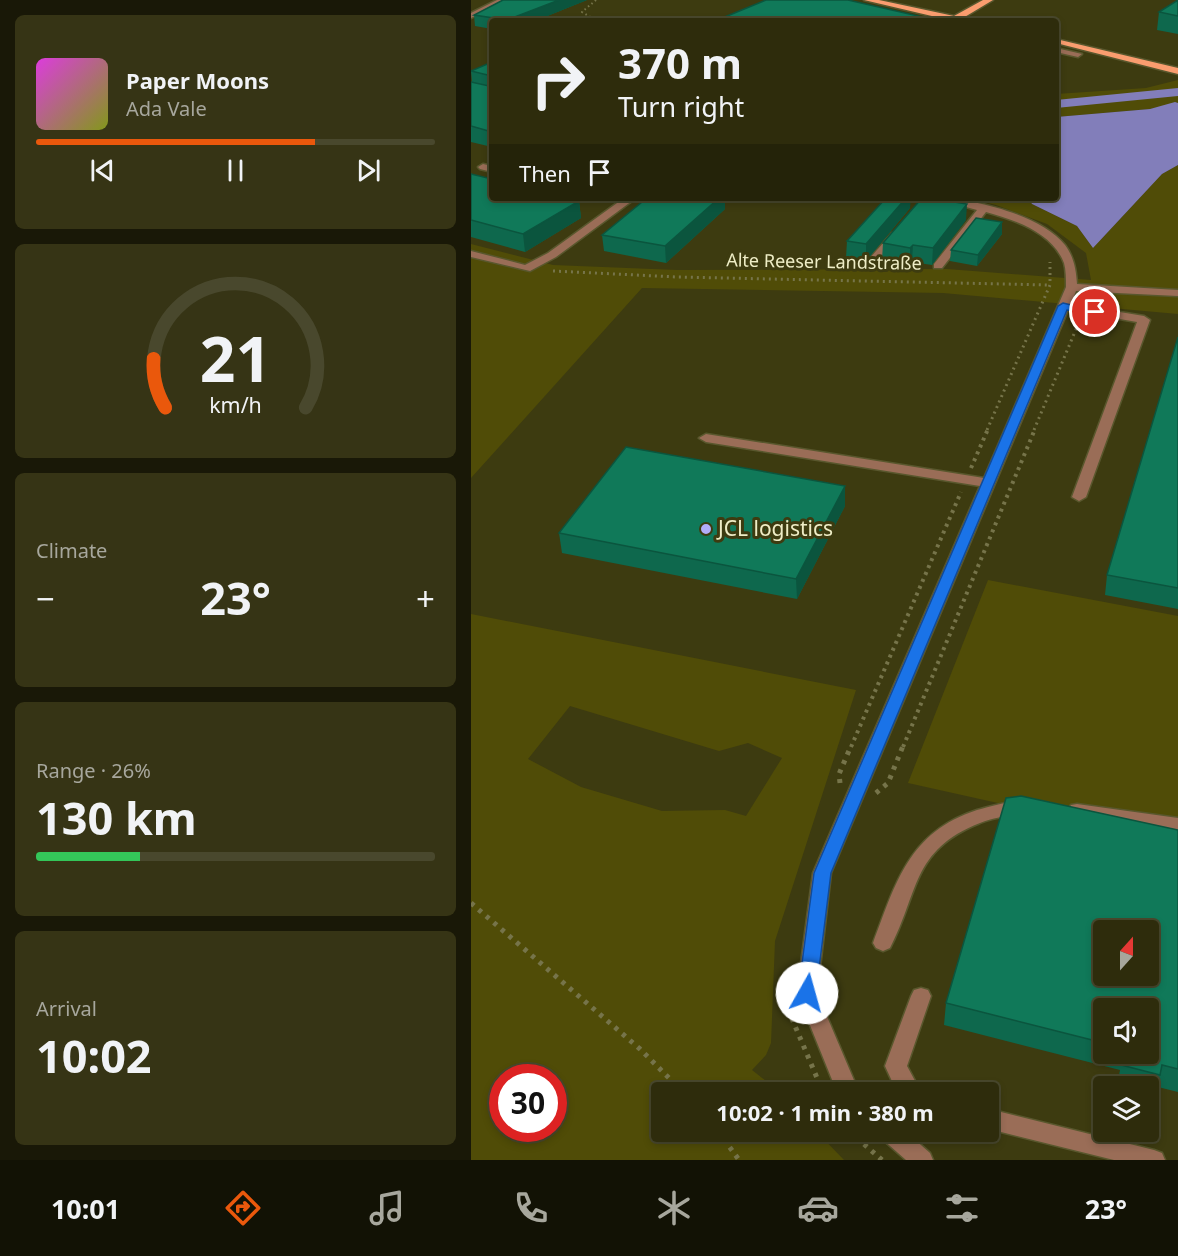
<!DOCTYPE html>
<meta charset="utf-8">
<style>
body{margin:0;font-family:"Noto Sans",sans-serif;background:#363415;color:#f1f3f6;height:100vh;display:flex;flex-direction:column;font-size:22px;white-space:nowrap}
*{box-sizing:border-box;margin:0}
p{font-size:20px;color:#a7a79d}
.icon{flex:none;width:33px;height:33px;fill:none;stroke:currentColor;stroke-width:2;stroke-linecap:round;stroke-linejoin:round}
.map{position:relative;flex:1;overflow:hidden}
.side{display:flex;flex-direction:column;gap:15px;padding:15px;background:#191807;width:471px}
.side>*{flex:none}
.hud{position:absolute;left:18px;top:18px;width:570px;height:183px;border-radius:6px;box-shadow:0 3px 9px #0003,0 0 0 2px #49482d;background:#2e2c0c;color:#f1f3f6;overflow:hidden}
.needle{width:39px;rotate:21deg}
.controls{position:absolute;left:622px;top:920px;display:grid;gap:12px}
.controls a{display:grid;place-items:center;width:66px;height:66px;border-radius:6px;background:#2e2c0c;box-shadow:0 3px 9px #0003,0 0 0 2px #49482d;font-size:30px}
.speed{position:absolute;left:18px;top:1064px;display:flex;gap:12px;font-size:30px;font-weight:700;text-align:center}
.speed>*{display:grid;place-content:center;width:78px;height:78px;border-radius:50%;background:#2e2c0c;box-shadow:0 3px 9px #0003,0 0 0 2px #49482d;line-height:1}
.speed .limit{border:9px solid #d22;background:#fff;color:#111}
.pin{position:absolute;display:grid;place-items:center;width:51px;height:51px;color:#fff;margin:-26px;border:3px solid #fff;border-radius:50%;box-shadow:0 2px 6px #0007}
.me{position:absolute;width:66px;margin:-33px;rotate:7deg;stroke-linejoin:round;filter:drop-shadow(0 0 4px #0008)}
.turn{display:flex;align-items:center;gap:21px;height:126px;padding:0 30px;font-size:27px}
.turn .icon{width:78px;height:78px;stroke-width:2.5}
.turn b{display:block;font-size:42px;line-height:51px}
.then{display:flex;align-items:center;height:57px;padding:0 30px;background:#0003;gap:12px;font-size:22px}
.big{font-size:45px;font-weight:700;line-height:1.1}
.side .card{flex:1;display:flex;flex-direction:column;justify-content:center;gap:9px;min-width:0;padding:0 21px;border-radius:9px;background:#363415}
.side .dial{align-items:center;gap:0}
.dial svg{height:156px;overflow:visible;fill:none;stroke:#49482d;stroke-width:7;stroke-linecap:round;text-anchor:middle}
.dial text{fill:#f1f3f6;stroke:none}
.song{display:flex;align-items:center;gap:18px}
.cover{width:72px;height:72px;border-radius:9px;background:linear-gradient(135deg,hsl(300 70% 55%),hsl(70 70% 35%))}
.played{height:6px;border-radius:3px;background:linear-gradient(90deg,#ea580c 70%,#49482d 70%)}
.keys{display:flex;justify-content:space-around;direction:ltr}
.heat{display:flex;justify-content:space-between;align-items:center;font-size:33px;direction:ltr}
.charge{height:9px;border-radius:4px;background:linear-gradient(90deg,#34c759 26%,#49482d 0)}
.trip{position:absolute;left:180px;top:1082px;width:348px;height:60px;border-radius:6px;background:#2e2c0c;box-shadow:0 3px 9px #0003,0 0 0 2px #49482d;font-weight:700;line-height:60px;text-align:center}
.menu{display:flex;height:96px;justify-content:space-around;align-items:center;background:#121205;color:#a7a79d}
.menu .icon{width:42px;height:42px}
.menu .active{color:#ea580c}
.menu b{font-size:27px;color:#f1f3f6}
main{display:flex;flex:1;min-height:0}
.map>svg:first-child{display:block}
</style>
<main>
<section class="side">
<div class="card">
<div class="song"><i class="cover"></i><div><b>Paper Moons</b><p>Ada Vale</p></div></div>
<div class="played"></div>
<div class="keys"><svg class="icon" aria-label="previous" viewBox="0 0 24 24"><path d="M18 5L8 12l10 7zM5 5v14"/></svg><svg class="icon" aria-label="pause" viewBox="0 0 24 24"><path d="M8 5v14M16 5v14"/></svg><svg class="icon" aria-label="next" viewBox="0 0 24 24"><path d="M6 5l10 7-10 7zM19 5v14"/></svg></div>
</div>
<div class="card dial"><svg viewBox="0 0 100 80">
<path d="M14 69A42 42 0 1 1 86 69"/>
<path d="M14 69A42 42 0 0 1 8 44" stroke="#ea580c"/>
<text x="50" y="56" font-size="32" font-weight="700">21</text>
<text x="50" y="72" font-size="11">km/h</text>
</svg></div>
<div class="card"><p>Climate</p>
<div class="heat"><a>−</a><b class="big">23°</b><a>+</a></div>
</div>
<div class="card"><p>Range · 26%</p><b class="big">130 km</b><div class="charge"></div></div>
<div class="card"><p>Arrival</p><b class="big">10:02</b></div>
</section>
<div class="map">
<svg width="707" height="1160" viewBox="0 0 707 1160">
<rect width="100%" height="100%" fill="#3d3b10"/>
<g fill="#504c07" fill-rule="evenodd">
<polygon points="707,80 707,103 679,109 585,117 585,94 675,88"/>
<polygon points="707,165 707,314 472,293 171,288 0,478 0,244 82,265 206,270 476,269 620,280 615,253 576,224 525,205 497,198 557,198 561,204 606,226 622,248 691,174"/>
<polygon points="517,580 707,616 707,843 437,783"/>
<path d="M0,614l385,76 -81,251 -4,102 -5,12 -14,15 28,22h-119v39h155l28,29h-373zM99,706l149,45 29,-8 34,15 -36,58 -21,-6 -63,1 -81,-24 -53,-28zM32,1077h50v51h-50z"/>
</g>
<polygon fill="#827eba" points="704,102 707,103 707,165 691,174 622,248 606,226 561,204 557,198 585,198 585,117 679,109"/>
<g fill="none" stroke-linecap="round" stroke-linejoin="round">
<polygon fill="#827eba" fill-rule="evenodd" points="707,88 707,96 585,108 585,100"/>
<defs>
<g id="minor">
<polygon points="26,0 36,0 0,18 0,13"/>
<polygon points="585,48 611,54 607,57 585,52"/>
<polygon points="12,164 21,166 21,172 9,169 7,167"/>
<polygon points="153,198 165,198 85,257 59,271 0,257 0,251 54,265 77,253"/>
<path d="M462,198c38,0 107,16 132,47 9,12 11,25 12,39l101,6v6l-102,-5 -5,13 73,12 6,4 -64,177 -7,4 -7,-4 65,-175 -69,-12 -237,563 -14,120 42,99h-22l-40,-99 16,-120 167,-387 -274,-44 -7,-4 7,-4 278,44 82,-191c0,-8 0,-17 -2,-24 -12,-31 -49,-43 -78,-51l-44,56h-8v-4l43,-54z"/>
<polygon points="421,233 430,235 406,263 398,263 398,259"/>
<path d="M552,801l6,1 3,5 -3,5c-16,4 -33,4 -49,11 -69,27 -61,70 -90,125l-7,3 -7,-3 -3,-5c23,-61 36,-111 104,-133 15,-4 30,-9 46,-9z"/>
<polygon points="606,804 707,818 707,832 600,815 597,810 600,805"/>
<polygon points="450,988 457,990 460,996 436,1066 450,1092 426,1092 414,1066 440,996 443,990"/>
<polygon points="518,1109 683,1150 691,1153 694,1160 643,1160 518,1129"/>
<polygon points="407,1131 434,1131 459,1153 462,1160 435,1160 410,1138"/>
</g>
<g id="major">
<polygon points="393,0 408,0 483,16 512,0 522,0 492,18 499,21 482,21"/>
<polygon points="585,39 707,68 707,74 585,43"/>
</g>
</defs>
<use href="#minor" stroke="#59572d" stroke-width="3"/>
<use href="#major" stroke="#59572d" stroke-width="3"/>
<polyline stroke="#76744a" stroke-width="2" stroke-dasharray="1.5 3" stroke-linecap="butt" points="125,0 111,12 126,21"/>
<g stroke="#76744a" stroke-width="3" stroke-dasharray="2 4" stroke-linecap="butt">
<polyline points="432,198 452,203"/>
<polyline points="82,271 206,277 579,285"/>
<polyline points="516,430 579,285 579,262"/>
<polyline points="563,430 608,322"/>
</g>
<g stroke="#76744a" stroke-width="4" stroke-dasharray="3 4.5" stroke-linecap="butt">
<polyline points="500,468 517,429"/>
<polyline points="380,747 490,492"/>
<polyline points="432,747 564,429"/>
</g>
<g stroke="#76744a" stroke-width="5" stroke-dasharray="4 6" stroke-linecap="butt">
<polyline points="369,783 368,774 380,746"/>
<polyline points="405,793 417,783 432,746"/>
<polyline points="0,903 169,1049 212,1092"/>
<polyline points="317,999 316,1007 352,1092"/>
<polyline points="247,1131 268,1160"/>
<polyline points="378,1131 411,1160"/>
</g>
<use href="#minor" fill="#9a6d57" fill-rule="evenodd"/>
<use href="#major" fill="#fa9d6f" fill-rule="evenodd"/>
</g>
<g fill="#0e684d" fill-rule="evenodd">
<polygon points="32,0 116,0 64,21 21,21 21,29 4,26 3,15"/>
<polygon points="707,0 707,34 686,30 688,12"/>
<polygon points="21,62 21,147 0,142 0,82 1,82 0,71"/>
<polygon points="0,174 108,201 110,218 54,252 0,237"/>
<polygon points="439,208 395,261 375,258 376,241"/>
<polygon points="254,209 195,263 133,251 131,235"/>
<polygon points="495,220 461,265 441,262 439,265 411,260 412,243"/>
<polygon points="531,222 531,234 506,266 479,261 480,250"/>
<polygon points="707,337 707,609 634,595 636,575"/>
<polygon points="374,506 326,599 91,553 88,533"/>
<path d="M707,830v262l-20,-5 -3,10 -6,-2v-9h-32l3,-16 -176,-45 2,-22zM633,1008l45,45h-45z"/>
</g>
<g fill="#0b553e">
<polygon points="88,0 116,0 64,21 36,21 36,20"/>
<polygon points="248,198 254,198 254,209 195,263 194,246"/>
<polygon points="435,198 440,198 439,208 395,261 395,244"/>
<polygon points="108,201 110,218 54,252 52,234"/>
<polygon points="496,204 495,220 461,265 462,248"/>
<polygon points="531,222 531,234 506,266 507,255"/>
<polygon points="442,245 441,262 439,265 439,248"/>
<polygon points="374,486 374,506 326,599 325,579"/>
</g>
<g fill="#107959" stroke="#0b553e" stroke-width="1.5" fill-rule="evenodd">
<polygon points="32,0 88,0 36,20 3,15"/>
<polygon points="295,0 377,0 469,21 244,21"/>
<polygon points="707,0 707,16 688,12"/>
<polygon points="21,62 21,79 21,76 0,71"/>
<polygon points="0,82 18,86 21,84 21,132 0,126"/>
<polygon points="0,174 21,179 21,198 95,198 108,201 52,234 0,220"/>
<polygon points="176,198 248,198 194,246 131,235"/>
<polygon points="415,198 435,198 395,244 376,241"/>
<polygon points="451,198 458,198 496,204 462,248 442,245 439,248 412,243"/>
<polygon points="505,218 531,222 507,255 480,250"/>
<polygon points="707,337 707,588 636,575"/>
<polygon points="155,447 374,486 325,579 88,533"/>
<path d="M550,796l157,34v239l-16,-4 -2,10 -39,-10 2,-12h26v-45h-45v35l-158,-40 60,-205zM633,930h45v45h-45z"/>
</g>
<polygon fill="#1a73e8" stroke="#114b97" stroke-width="1.5" points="592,303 629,312 624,315 596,310 360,873 345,993 342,998 336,1001 329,998 327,993 343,873 587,306"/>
<circle fill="#b2adf9" stroke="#3d3b10" stroke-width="2" cx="235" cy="529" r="6"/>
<g text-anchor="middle" stroke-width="6" stroke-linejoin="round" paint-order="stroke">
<g font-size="18" fill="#eeedc6" stroke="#3d3b10">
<text transform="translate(353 262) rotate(1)" y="6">Alte Reeser Landstraße</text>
</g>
<g font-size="21" fill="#eeedc6" stroke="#3d3b10" text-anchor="start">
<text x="247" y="536">JCL logistics</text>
</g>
</g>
</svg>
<div class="controls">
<a><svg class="needle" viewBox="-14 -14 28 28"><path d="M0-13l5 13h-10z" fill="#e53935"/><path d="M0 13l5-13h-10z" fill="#a7a79d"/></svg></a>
<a><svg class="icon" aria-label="sound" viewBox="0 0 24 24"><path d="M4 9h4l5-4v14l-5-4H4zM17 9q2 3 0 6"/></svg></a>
<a><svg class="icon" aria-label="layers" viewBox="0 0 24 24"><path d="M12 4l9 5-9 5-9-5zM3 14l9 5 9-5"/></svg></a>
</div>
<div class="speed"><div class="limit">30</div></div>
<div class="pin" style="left:624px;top:312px;background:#d93025"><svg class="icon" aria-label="arrive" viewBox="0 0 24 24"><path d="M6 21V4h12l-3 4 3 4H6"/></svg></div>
<svg class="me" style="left:336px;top:993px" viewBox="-20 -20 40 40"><circle r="19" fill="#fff"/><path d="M0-13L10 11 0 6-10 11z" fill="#1a73e8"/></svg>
<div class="trip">10:02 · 1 min · 380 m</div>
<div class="hud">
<div class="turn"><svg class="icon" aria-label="right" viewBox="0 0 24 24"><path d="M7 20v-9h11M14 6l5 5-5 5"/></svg><div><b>370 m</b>Turn right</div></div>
<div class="then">Then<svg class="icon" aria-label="arrive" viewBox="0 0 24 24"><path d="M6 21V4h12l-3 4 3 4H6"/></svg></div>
</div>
</div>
</main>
<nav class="menu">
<b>10:01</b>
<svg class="icon active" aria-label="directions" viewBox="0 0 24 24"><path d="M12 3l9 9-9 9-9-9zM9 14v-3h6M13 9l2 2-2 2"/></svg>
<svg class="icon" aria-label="music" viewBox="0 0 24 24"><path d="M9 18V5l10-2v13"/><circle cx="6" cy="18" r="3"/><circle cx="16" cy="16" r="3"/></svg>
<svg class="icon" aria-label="phone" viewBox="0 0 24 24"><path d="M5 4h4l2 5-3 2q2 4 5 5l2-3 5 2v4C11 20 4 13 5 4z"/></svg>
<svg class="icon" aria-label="climate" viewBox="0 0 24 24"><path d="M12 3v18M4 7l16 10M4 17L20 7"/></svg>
<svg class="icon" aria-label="car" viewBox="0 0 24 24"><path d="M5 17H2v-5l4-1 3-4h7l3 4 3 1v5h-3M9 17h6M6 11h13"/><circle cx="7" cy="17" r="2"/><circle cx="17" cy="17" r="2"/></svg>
<svg class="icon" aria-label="filters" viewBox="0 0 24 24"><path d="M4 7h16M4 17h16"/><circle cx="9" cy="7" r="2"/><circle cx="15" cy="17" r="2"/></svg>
<b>23°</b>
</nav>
